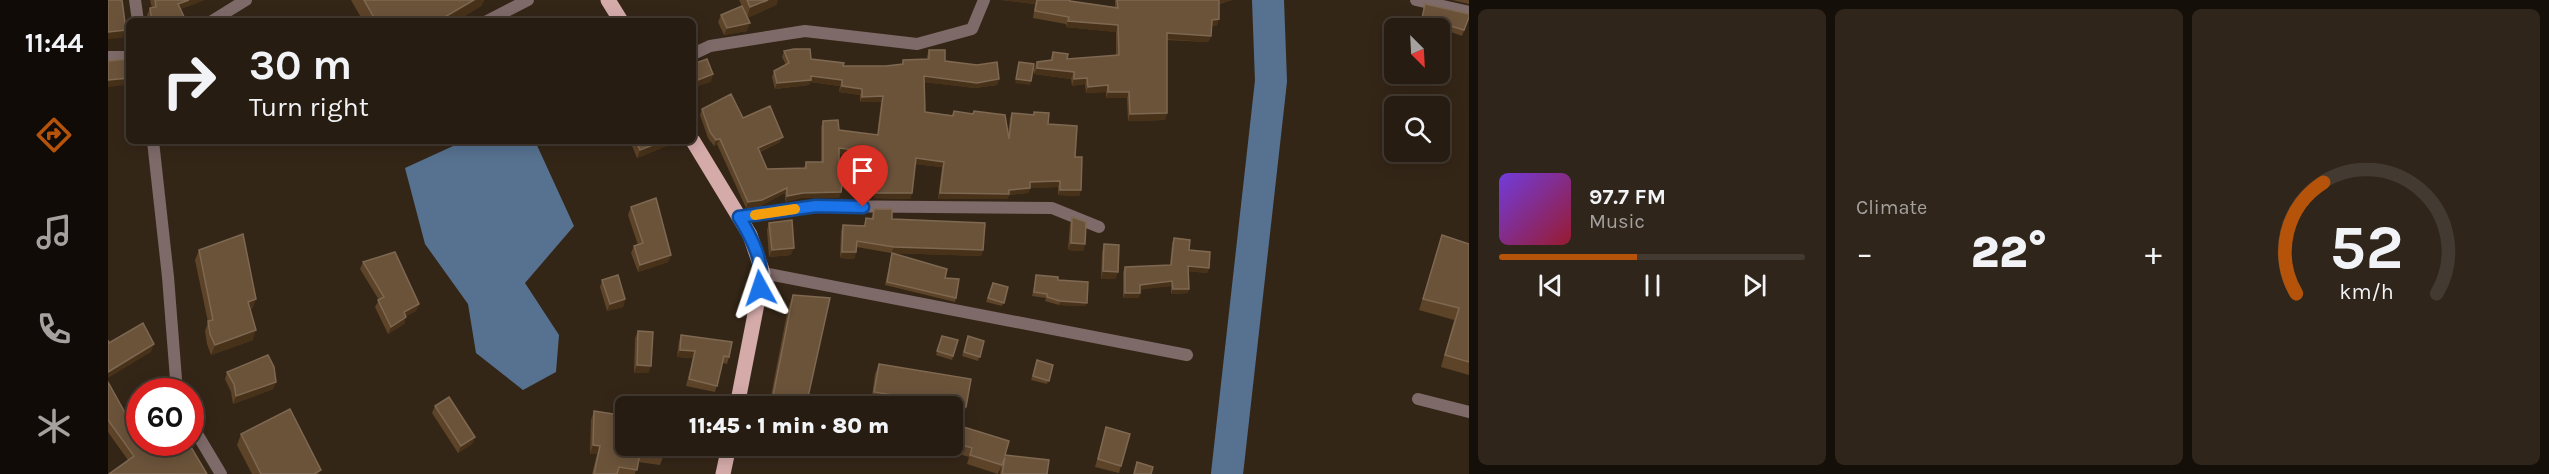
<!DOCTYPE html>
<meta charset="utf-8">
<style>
body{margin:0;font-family:Karla,sans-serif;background:#2f251a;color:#f1f3f6;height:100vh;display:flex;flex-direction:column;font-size:22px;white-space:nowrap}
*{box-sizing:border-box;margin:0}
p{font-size:20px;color:#a4a19f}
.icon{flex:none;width:33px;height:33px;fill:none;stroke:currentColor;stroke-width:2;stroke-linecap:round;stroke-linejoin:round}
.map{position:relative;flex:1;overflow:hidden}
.drawer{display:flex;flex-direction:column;gap:9px;padding:9px;background:#150f09;width:1080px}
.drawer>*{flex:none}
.guide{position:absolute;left:18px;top:18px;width:570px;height:126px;border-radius:9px;box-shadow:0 3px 15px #0003,0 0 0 2px #433a31;background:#271c11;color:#f1f3f6;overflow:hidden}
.needle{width:39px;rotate:156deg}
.buttons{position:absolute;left:1276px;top:18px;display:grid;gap:12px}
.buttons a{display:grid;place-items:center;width:66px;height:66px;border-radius:9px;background:#271c11;box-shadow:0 3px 15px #0003,0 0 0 2px #433a31;font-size:30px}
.speed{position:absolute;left:18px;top:378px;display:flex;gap:12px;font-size:30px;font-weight:700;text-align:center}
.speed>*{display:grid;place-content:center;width:78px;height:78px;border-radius:50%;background:#271c11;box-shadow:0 3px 15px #0003,0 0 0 2px #433a31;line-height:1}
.speed .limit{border:9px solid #d22;background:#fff;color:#111}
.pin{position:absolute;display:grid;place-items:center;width:51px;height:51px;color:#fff;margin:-62px -26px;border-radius:50% 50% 50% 0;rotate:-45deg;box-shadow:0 0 6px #0007}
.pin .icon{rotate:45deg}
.me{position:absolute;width:66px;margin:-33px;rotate:355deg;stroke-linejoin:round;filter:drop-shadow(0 0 4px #0008)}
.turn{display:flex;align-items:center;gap:21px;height:126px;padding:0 24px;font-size:27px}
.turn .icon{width:78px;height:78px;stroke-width:2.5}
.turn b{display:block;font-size:42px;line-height:51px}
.big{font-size:45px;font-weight:800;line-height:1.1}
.drawer .tile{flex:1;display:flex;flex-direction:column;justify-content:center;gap:9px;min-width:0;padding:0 21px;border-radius:9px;background:#2f251a}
.drawer .dial{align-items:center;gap:0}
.dial svg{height:156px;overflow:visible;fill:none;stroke:#433a31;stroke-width:7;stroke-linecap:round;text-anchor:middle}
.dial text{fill:#f1f3f6;stroke:none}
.song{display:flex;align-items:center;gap:18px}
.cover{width:72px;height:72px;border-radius:9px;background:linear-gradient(135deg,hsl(260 70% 55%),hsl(350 70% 35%))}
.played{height:6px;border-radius:3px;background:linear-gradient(90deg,#b45309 45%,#433a31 45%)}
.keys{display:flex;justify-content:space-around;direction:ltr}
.heat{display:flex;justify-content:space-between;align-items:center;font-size:33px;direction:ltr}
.drawer .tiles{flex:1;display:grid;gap:9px;grid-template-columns:repeat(3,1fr)}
.trip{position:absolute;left:507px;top:396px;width:348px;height:60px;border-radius:9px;background:#271c11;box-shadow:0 3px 15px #0003,0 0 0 2px #433a31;font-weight:800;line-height:60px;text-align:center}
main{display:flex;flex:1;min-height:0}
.tabs{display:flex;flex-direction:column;width:108px;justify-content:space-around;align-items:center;background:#100b07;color:#a4a19f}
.tabs .icon{width:42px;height:42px}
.tabs .selected{color:#b45309}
.tabs b{font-size:27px;color:#f1f3f6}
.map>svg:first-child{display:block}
</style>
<main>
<nav class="tabs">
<b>11:44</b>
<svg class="icon selected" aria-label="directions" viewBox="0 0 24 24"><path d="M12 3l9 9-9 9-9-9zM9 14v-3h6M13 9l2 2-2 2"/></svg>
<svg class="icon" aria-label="music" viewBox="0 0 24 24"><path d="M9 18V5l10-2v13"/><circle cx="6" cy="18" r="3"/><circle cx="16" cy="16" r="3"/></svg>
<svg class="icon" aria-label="phone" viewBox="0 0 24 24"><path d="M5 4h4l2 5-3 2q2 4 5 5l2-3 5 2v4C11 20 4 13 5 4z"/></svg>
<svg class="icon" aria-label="climate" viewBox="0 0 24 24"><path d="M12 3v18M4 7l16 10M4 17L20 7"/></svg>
</nav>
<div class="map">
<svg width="1361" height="474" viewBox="0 0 1361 474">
<rect width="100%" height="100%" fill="#342617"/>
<polygon fill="#577290" points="356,141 427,141 466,226 417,283 451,335 448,372 415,390 368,353 360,304 317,244 297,168"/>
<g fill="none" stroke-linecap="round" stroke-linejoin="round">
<polyline stroke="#577290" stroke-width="32" points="1119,474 1163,81 1160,0"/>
<g stroke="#7e6a69" stroke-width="12">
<polyline points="27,0 30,21"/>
<polyline points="1308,0 1361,12"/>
<polyline points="104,21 138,0"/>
<polyline points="379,21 420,0"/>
<polyline points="585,54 602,46 697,31 809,44 864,29 876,0"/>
<polyline points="0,57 21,57"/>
<polyline points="45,141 60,277 69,392"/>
<polyline points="631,217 708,206 944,208 991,227"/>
<polyline points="655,273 1079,355"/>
<polyline points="1310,399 1361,412"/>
<polyline points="82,422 113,474"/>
</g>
<g stroke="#d4aba9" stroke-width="15">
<polyline points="500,0 513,21"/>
<polyline points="585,141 642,235 655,273 629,406"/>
<polyline points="615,474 621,446"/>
</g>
</g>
<g fill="#5d4328">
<polygon points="42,0 96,0 73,9 78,21 40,21 39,15 42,8 44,8"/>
<polygon points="243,0 376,0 373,6 348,21 255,21"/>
<polygon points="631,0 670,0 668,5 639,18 639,31 616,35 610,22 613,15 634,6"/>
<polygon points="893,0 962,0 962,1 1007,7 1007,0 1124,0 1111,4 1109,26 1104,26 1103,36 1100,42 1059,40 1059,113 1057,120 1020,121 1019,98 998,98 998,92 978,93 977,84 964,86 963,79 926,74 926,69 929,62 942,61 945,52 959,59 1008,55 1008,32 958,27 958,24 925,18 927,4"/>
<polygon points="1344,0 1361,0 1361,4"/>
<polygon points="1317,4 1361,17 1354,36 1332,28 1311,28"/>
<polygon points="821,50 837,61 891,79 889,85 867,88 816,82 817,112 844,115 846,111 865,114 866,111 900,134 902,118 904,113 925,115 926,112 940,124 967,157 973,190 971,196 950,195 950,187 922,188 920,193 901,195 899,199 830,199 834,167 807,164 804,193 802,199 766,198 770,166 767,166 768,158 731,154 731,198 693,198 677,202 677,193 652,206 638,208 609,144 606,146 600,138 592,115 594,109 635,118 672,142 652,152 659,169 696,168 698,162 713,162 713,127 715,121 731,130 769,135 773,102 752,102 752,95 731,92 732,86 702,82 701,85 667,89 664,77 666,71 678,65 674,57 676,51 703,59 735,66 778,66 794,64 795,60 819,59 819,56"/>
<polygon points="522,141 564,141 563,144 529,158"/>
<polygon points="523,207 563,255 560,262 530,272 523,253 526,246 530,245 520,215"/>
<polygon points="766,209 784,219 875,250 873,256 783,253 749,247 748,252 746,259 732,258 733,231 735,225 756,225 758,218 763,219"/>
<polygon points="964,217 977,244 975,251 960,250 962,224"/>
<polygon points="661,223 683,255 661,257 659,230"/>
<polygon points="1334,235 1361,244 1361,375 1333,367 1346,320 1311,310"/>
<polygon points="1066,238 1081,250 1101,268 1099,273 1080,271 1080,293 1063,294 1063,286 1032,289 1031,298 1015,298 1015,272 1017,267 1062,265 1064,243"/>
<polygon points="996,244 1010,272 1007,279 993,279 994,252"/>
<polygon points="91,250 148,299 144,309 143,309 145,340 103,355 99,344 97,331 100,322 87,260"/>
<polygon points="784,253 837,278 848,298 847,302 777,285"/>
<polygon points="255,262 311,304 308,311 298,316 296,324 280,334 267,307 271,300 252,269"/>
<polygon points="928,275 950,280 979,303 977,306 951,305 937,301 938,298 924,296"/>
<polygon points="494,280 517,299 515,307 499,311 492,287"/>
<polygon points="885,283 900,287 894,306 878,302"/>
<polygon points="685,295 698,406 661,406 680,308"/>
<polygon points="530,331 543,366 540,373 526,373 527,338"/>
<polygon points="573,335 621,357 619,364 615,363 607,392 578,386 585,358 569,357 571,341"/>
<polygon points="834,336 850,340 844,360 828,355"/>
<polygon points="860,336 876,341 870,361 854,356"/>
<polygon points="929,360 945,365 939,384 923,380"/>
<polygon points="771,364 858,407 854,418 844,416 844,406 786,406 763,403 767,374"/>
<polygon points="119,372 168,382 165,389 125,404 123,392 117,379"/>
<polygon points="0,382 32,442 80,442 20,460 0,432"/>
<polygon points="327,406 367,437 364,444 350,453 324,413"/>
<polygon points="486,411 555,457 552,465 530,462 527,474 484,474 489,454 482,454 483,420"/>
<polygon points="998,427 1013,466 1011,473 987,467"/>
<polygon points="844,429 897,455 939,474 892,474 893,467 890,474 859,464 861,457 838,450 839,446 844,446"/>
<polygon points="133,434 212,474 144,474 129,445"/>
</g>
<g fill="#473119">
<polygon points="81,0 96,0 68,11 70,4"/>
<polygon points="366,0 376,0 373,6 348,21 330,21"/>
<polygon points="660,0 670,0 668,5 639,18 642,7"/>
<polygon points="893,0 928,0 927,4"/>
<polygon points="1111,0 1124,0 1109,4"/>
<polygon points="1111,19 1109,26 1102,26 1104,20"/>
<polygon points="960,21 1010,25 1008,32 958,27"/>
<polygon points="642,23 639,31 616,35 619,28"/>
<polygon points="18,30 15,38 0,39 0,32"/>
<polygon points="1059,33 1103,36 1100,42 1057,39"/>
<polygon points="929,68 966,72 963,79 926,74"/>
<polygon points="605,74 603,82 585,88 585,82"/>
<polygon points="703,76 734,80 732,86 702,82 701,85 667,89 669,83"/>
<polygon points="816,76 891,79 889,85 867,88 814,82"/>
<polygon points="21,78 19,85 0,87 0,80"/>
<polygon points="979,78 977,84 964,86 966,79"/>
<polygon points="908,79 923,81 922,85 907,83"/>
<polygon points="1000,85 998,92 978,93 980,87"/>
<polygon points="734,86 754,89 752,95 731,92"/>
<polygon points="1000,92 1021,92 1019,98 998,98"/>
<polygon points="775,96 773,102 752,102 754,97"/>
<polygon points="1059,113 1057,120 1020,121 1022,114"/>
<polygon points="675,137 672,142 648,153 650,148"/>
<polygon points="612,139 609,144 606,146 608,140"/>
<polygon points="555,141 564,141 563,144 529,158 532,150"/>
<polygon points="731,148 770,153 768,158 729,153"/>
<polygon points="808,158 836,162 834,167 806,164"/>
<polygon points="769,160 772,161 770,166 767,166"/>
<polygon points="952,181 950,187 922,188 920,193 901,195 899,199 830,199 832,193 901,190 922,182"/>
<polygon points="679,188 677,193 652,206 638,208 640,202"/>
<polygon points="952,190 973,190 971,196 950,195"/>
<polygon points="733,192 731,198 693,198 677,202 679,196 695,193"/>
<polygon points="768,193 804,193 802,199 766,198"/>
<polygon points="963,243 977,244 975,251 960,250"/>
<polygon points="786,247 875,250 873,256 783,253"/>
<polygon points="686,248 683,255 661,257 664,250"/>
<polygon points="734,252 748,252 746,259 732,258"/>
<polygon points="563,255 560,262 530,272 532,265"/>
<polygon points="1080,266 1101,268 1099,273 1078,271"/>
<polygon points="995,271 1010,272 1007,279 993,279"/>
<polygon points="1064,281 1063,286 1031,290 1032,285"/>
<polygon points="1065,289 1081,289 1080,293 1063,294"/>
<polygon points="1017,293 1032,293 1031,298 1015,298"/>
<polygon points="148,299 144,309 137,311 140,302"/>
<polygon points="517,299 515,307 499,311 502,304"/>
<polygon points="952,301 979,303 977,306 951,305"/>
<polygon points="311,304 308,311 293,319 296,312"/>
<polygon points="298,317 296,324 280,334 283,327"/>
<polygon points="148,330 145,340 103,355 107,345"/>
<polygon points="46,344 43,352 0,378 0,372"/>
<polygon points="572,350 587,351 585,358 569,357"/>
<polygon points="529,365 543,366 540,373 526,373"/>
<polygon points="168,382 165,389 125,404 128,396"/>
<polygon points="367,437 364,444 350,453 353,446"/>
<polygon points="485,445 492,446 489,454 482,454"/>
</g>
<g fill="#6b533a" stroke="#7e6851" stroke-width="1.5">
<polygon points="0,0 14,0 18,30 0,32"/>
<polygon points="47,0 81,0 70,4 78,21 44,21 42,8 48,7"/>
<polygon points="256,0 366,0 330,21 268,21"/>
<polygon points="639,0 660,0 642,7"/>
<polygon points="929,0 962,0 962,1 1010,8 1009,0 1111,0 1111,19 1104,20 1103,36 1059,33 1059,113 1022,114 1021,92 1000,92 1000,85 980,87 979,78 966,79 966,72 929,68 929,62 944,60 945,52 960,54 959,59 1011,55 1010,25 960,21 961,17 927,11"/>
<polygon points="1317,4 1361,14 1361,17 1356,30 1333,23 1332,28 1312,28"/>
<polygon points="634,6 642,23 619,28 613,15"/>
<polygon points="686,49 702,49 703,59 736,63 735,66 778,66 795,64 795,60 821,59 821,50 837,50 837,61 869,65 889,62 891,79 869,83 816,76 817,112 845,116 846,111 865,114 866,111 897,115 901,139 904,113 926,115 926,112 941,113 940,124 969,126 967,157 974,157 973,190 952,190 952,181 922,182 922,188 901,190 901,194 832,193 836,162 808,158 804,193 768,193 772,161 769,160 770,153 731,148 731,175 735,176 733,192 695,193 679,196 679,188 654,200 640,202 612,139 608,140 602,132 594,109 623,94 635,118 662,106 675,137 650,148 659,169 698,168 698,162 715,162 715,121 730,120 731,130 770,135 775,96 754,97 754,89 734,86 734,80 703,76 703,80 669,83 666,71 681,63 676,51"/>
<polygon points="20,59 21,78 0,80 0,61"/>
<polygon points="599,59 605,74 585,82 585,64"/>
<polygon points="911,62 926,64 923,81 908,79"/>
<polygon points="528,141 555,141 532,150"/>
<polygon points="548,198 563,255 532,265 526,246 535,243 523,207"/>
<polygon points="766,209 784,209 784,219 877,223 875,250 786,247 749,241 748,252 734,252 735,225 757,226 758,218 765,219"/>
<polygon points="964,217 978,222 977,244 963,243"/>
<polygon points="684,220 686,248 664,250 661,223"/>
<polygon points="135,234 148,299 140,302 148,330 107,345 102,334 100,321 105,320 91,250"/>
<polygon points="1334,235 1361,244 1361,362 1337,355 1351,308 1315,299"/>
<polygon points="1066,238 1082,240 1081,250 1102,252 1101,268 1080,266 1081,289 1065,289 1064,281 1032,285 1032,293 1017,293 1017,267 1063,265"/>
<polygon points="996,244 1011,245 1010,272 995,271"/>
<polygon points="287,252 311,304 296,312 298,317 283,327 270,300 276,297 255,262"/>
<polygon points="784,253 839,269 837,278 851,279 848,298 779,282"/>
<polygon points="510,275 517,299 502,304 494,280"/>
<polygon points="928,275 950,277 950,280 980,282 979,303 952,301 939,297 939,294 926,292"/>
<polygon points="885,283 900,287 896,303 880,298"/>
<polygon points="685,295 722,298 698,406 663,406"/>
<polygon points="35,323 46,344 0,372 0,340 1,343"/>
<polygon points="530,331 545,332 543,366 529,365"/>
<polygon points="573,335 624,342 621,357 616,356 609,386 581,379 587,351 572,350"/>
<polygon points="834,336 850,340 845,356 829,351"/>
<polygon points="860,336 876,341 872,357 856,352"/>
<polygon points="160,355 166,367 168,382 128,396 126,384 119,372"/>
<polygon points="929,360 945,365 941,381 925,376"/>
<polygon points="771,364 863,379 858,407 766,392"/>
<polygon points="0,382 25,427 32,422 32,442 80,442 99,474 1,474 26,456 0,420"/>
<polygon points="341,397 367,437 353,446 327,406"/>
<polygon points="182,409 213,470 206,474 153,474 133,434"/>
<polygon points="486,411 518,416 518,446 557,446 555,457 532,453 529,470 511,467 509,474 486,474 492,446 485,445"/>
<polygon points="846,424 901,441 897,455 941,460 939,474 894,474 897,457 894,465 862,455 864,448 844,442 844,429"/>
<polygon points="998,427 1022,434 1013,466 990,459"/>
<polygon points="1029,462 1045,467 1043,474 1026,474"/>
</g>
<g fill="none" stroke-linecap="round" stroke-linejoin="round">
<defs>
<path id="route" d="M652,288c5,-25 -8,-50 -21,-71l77,-11 47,1"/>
</defs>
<use href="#route" stroke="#114b97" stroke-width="15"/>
<use href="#route" stroke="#1a73e8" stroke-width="10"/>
<polyline stroke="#f59e0b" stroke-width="10" points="647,215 687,209"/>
</g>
</svg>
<div class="buttons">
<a><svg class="needle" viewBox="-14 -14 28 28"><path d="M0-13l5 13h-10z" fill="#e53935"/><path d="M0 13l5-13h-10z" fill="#a4a19f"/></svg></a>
<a><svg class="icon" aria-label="search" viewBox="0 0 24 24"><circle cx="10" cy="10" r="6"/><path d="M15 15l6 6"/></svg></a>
</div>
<div class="speed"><div class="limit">60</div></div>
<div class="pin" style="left:755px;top:207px;background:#d93025"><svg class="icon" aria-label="arrive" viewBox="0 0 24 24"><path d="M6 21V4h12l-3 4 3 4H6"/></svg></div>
<svg class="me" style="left:652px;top:288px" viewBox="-20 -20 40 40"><path d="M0-17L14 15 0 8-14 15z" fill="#1a73e8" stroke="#fff" stroke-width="4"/></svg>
<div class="trip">11:45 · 1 min · 80 m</div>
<div class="guide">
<div class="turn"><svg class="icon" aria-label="right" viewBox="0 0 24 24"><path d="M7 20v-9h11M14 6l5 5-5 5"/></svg><div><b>30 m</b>Turn right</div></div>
</div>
</div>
<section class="drawer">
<div class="tiles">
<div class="tile">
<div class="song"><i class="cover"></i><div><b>97.7 FM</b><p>Music</p></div></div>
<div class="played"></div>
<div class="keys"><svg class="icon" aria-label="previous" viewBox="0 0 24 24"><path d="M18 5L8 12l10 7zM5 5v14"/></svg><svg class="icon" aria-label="pause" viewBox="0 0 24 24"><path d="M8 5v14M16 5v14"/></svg><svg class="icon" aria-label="next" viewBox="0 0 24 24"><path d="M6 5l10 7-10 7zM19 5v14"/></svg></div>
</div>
<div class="tile"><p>Climate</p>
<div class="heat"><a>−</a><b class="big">22°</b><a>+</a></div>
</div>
<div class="tile dial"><svg viewBox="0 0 100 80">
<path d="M14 69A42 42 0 1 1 86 69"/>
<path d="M14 69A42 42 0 0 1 28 12" stroke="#b45309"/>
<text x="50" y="56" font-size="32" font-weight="700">52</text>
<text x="50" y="72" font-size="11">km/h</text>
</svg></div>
</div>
</section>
</main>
